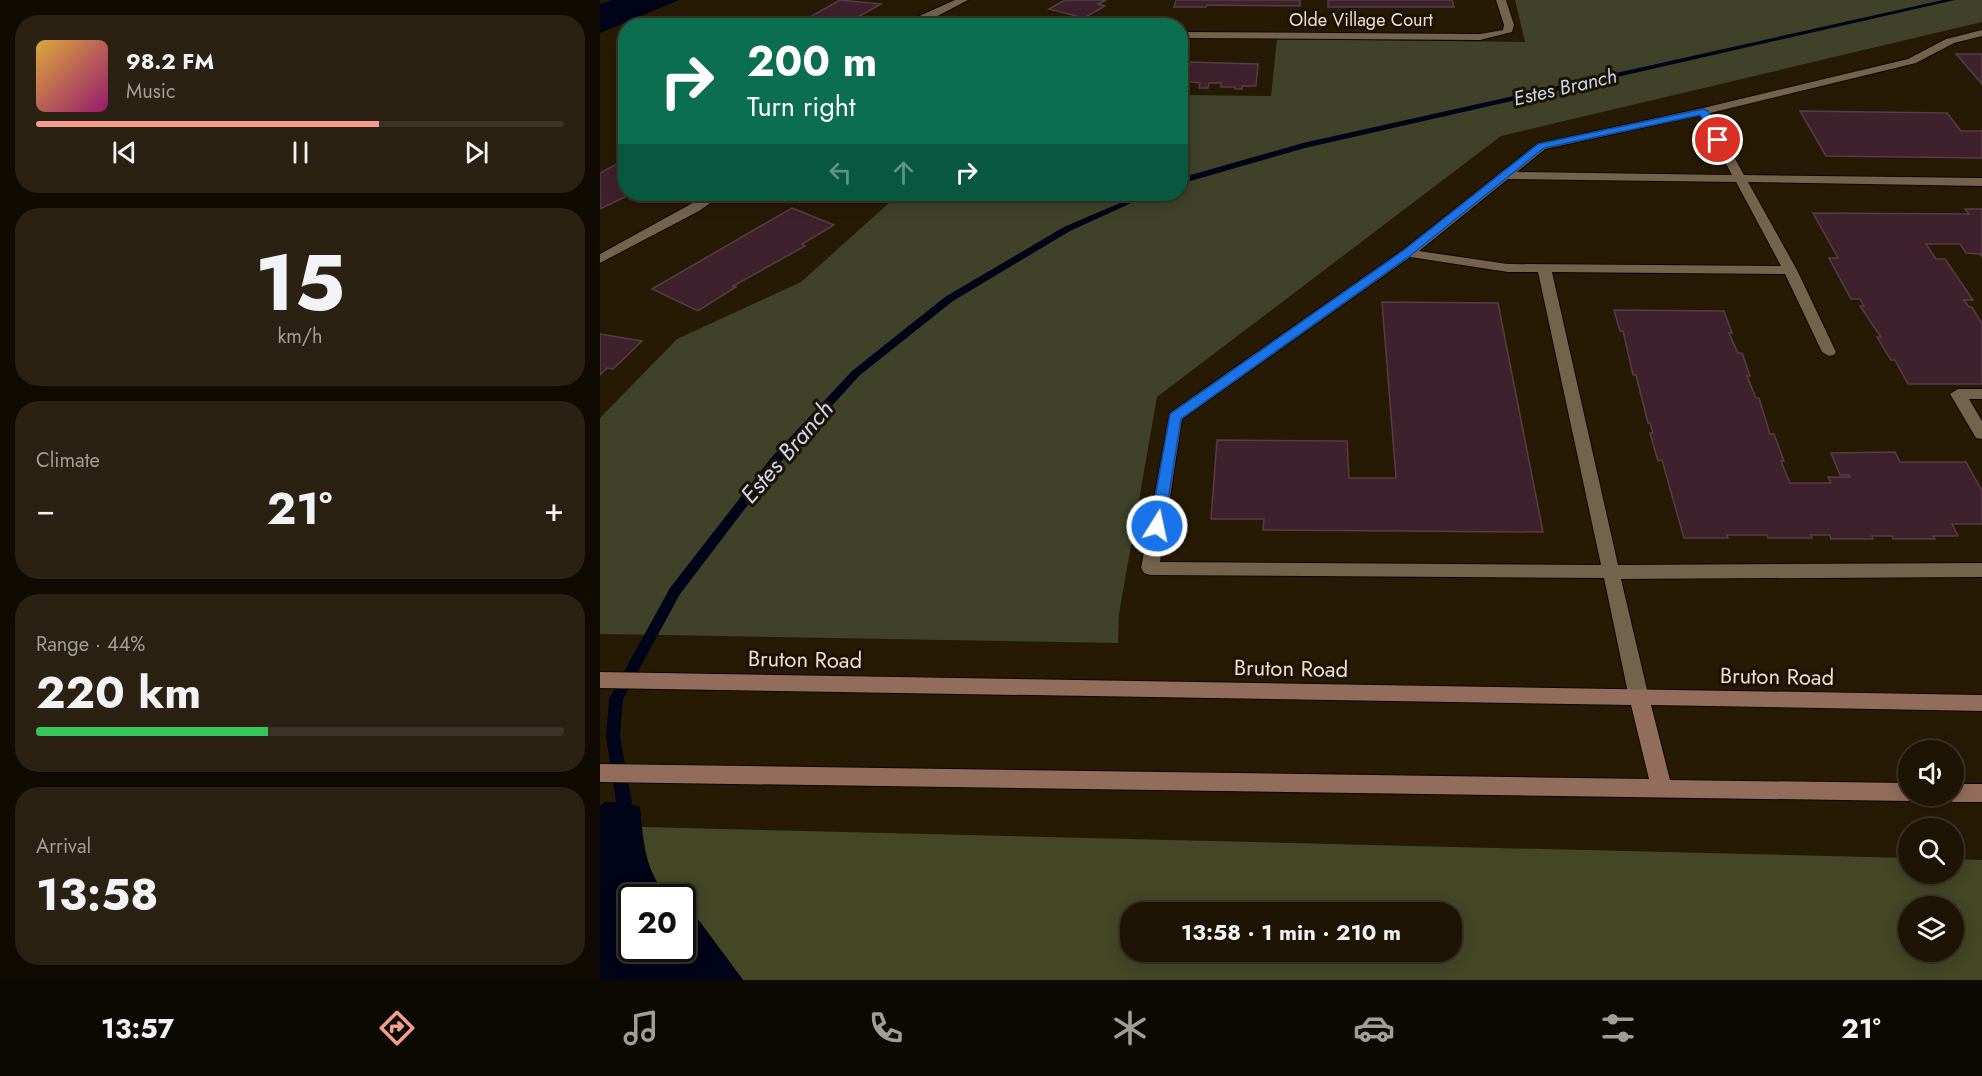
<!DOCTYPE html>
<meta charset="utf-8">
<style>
body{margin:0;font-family:Jost,sans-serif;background:#2a2113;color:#f1f3f6;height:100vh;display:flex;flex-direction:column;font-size:22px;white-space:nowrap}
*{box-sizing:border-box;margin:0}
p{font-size:20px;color:#a09e9a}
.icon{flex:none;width:33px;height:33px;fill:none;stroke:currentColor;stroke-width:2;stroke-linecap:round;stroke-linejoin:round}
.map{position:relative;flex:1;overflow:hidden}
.side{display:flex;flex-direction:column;gap:15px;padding:15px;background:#100b02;width:600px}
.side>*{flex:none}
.guide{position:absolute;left:18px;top:18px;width:570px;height:183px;border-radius:24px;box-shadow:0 3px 15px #0003,0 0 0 2px #3b3326;background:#0b6e4f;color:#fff;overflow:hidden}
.buttons{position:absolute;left:1298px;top:740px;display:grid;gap:12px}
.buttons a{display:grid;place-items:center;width:66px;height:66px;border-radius:50%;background:#1d1404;box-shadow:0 3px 15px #0003,0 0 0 2px #3b3326;font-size:30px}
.speed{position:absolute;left:18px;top:884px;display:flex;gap:12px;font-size:30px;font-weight:700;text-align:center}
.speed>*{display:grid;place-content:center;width:78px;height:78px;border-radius:50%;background:#1d1404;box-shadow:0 3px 15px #0003,0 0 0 2px #3b3326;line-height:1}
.speed .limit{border:3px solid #111;border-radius:9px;background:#fff;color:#111}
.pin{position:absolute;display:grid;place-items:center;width:51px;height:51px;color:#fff;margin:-26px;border:3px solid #fff;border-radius:50%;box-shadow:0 2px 6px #0007}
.me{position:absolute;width:66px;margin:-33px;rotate:10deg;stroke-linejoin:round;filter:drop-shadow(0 0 4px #0008)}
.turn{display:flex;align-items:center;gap:21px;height:126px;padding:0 30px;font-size:27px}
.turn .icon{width:78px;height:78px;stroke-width:2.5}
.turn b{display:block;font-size:42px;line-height:51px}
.lanes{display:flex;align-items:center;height:57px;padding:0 30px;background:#0003;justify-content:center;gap:30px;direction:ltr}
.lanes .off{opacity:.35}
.big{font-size:45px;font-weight:700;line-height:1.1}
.side .card{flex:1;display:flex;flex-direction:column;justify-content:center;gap:9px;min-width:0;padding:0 21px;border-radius:24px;background:#2a2113}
.side .dial{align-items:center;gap:0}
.dial b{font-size:78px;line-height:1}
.song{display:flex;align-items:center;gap:18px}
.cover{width:72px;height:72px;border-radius:9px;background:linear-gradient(135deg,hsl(40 70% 55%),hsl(320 70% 35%))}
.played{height:6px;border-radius:3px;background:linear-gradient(90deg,#f49d8d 65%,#3b3326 65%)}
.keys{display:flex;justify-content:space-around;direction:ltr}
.heat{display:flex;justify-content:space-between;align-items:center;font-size:33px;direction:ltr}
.charge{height:9px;border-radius:4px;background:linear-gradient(90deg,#34c759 44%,#3b3326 0)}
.trip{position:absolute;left:520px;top:902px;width:342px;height:60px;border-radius:24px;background:#1d1404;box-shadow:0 3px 15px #0003,0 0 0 2px #3b3326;font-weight:700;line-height:60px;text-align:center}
.dock{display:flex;height:96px;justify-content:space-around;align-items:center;background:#0c0802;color:#a09e9a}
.dock .icon{width:42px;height:42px}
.dock .selected{color:#f49d8d}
.dock b{font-size:27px;color:#f1f3f6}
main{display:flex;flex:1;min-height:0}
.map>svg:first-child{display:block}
</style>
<main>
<section class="side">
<div class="card">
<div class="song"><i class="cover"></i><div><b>98.2 FM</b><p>Music</p></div></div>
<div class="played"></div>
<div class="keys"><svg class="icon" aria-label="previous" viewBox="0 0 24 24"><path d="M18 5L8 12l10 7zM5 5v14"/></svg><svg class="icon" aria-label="pause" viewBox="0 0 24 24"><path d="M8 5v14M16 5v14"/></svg><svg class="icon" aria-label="next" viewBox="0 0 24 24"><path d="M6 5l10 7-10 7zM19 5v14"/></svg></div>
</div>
<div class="card dial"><b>15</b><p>km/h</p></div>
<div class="card"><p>Climate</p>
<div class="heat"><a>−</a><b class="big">21°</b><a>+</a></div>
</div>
<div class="card"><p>Range · 44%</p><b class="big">220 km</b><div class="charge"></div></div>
<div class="card"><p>Arrival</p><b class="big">13:58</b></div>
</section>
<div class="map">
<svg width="1382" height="980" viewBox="0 0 1382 980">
<rect width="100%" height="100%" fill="#271a05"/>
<polygon fill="#3f4228" points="915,0 1382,0 1382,22 901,136 557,397 519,614 518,643 0,634 0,418 77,339 201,282 299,194 580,194 581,95 671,96 677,39 925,42"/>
<path fill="#444726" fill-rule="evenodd" d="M42,827l1266,31v15h45v-14l29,1v120h-1239l-43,-58 -17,-15 -1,-10h-12c-21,-18 -25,-44 -28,-70zM1308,906h45v45h-45zM531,912h321v39h-321z"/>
<g fill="#000418">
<polygon points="12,0 79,0 0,33 0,4"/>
<path d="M6,802h18l16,5c3,33 4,67 30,90h-38v51h50l1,-41 17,15 43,58h-143v-174z"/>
</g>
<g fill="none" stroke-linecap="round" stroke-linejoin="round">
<g fill="#000418" fill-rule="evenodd">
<polygon points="1343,0 1355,0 705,148 580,184 580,178 703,143"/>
<polygon points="541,194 551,194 470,231 353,301 260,375 179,464 80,594 23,699 20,737 32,802 6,842 0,844 0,824 16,801 6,737 9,699 70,588 171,458 252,371 345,297 464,227"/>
</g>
</g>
<g fill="#3f202d" stroke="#563c45" stroke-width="1.5">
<polygon points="240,0 281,4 242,26 208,26 211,23 201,22"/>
<polygon points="465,0 506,0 498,4 505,6 484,18 449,9"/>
<polygon points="576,0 700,0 700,6 607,5 606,7 574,7"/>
<polygon points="728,0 852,0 854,7 728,7"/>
<polygon points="1356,54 1382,54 1382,84"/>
<polygon points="590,62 658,64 656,86 642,86 642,89 635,89 635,87 621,87 621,83 609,83 608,88 599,88 600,83 580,80 580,65 590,65"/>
<polygon points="1200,111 1347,113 1361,131 1382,131 1382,158 1226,156"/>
<polygon points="24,160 26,161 26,194 31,194 0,209 0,173"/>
<polygon points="192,208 234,225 202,244 205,246 133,286 136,287 98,311 52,289"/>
<polygon points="1365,209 1382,209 1382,257 1380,254 1366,253 1360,244 1326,244 1336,259 1345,259 1373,300 1364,300 1369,307 1372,307 1382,324 1382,384 1308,384 1295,360 1291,360 1283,347 1277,337 1281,337 1260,306 1264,306 1260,299 1251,299 1229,258 1238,258 1213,213 1369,214"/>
<polygon points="782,302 898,303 943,532 663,530 664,519 611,519 617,440 747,441 749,478 796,478"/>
<polygon points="1014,310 1124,311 1132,333 1129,333 1138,353 1142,353 1150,376 1147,376 1156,398 1159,398 1170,434 1174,434 1184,461 1181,461 1190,483 1231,483 1228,477 1250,477 1249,475 1240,475 1231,453 1295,452 1300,462 1366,462 1382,491 1382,524 1352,524 1358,536 1333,536 1335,539 1293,539 1292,536 1272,536 1273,539 1231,539 1230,535 1211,535 1212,538 1168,538 1167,535 1127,535 1128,538 1084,538 1062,460 1058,461 1050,433 1053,433 1050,423 1048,423 1036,375 1033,375 1023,331 1020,331"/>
<polygon points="0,334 42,341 13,369 7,368 0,375"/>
</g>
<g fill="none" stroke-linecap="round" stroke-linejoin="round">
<defs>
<g id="service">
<path d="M1382,30v6l-28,7 -38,20 -206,50 34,62 238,3v8l-234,-4 49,88 39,82 -2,3 -5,1 -7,-4 -37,-78 -233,-2 66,293 364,-2v14l-361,2 28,119 -3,6 -7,2 -7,-2 -3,-6 -25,-120 -454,-3 -6,-2 -3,-5 29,-155 233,-163 134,-106 166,-36 205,-49 38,-20zM1100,115l32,60 -215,-3 28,-23zM908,179l228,3 45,84 -273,-2 -89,-13zM810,257l98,15h30l63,293 -441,-3 22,-143z"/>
<polygon points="1358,389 1382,389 1382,399 1369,399 1382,421 1382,439 1376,438 1350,394"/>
</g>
<g id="minor">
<polygon points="355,0 368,0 332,19 352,26 324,23 305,26 317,17"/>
<polygon points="896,0 906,0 914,25 912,32 880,40 580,38 580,32 880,34 903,30 904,25"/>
<polygon points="109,194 123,194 99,211 0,263 0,254"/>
</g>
<g id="secondary">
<polygon points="0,672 1382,695 1382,711 1051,705 1070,780 1308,783 1308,795 1317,795 1315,798 1308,801 0,782 0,764 1049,779 1031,705 0,688"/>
<polygon points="1353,784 1382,784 1382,802 1353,802 1346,799 1344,795 1353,795"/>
</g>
</defs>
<use href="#service" stroke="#0f0500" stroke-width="2"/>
<use href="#minor" stroke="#0f0500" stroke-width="2"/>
<use href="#secondary" stroke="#0f0500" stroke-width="2"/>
<use href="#service" fill="#73634d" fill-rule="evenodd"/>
<use href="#minor" fill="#73634d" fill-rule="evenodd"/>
<use href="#secondary" fill="#926d5c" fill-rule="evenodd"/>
</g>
<polygon fill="#1a73e8" stroke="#114b97" stroke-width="1.5" points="1103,109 1108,111 1123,140 1122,142 1115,142 1100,115 944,148 811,255 581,419 564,526 557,531 552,529 550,526 570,414 804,250 938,144"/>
<g text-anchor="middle" stroke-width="6" stroke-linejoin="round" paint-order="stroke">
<g font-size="18" fill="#e9e0d4" stroke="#1d1100">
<text x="761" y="26">Olde Village Court</text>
</g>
<g font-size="20" font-style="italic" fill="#c3d8f7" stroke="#1d1100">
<text transform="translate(965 87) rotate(-13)" y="7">Estes Branch</text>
</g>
<g font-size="22" fill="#e9e0d4" stroke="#1d1100">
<text transform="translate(205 659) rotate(1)" y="8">Bruton Road</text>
<text transform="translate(691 668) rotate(1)" y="8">Bruton Road</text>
<text transform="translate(1177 676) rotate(1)" y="8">Bruton Road</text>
</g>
<g font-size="24" font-style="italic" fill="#c3d8f7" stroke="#1d1100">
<text transform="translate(187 452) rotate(-49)" y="8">Estes Branch</text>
</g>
</g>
</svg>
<div class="buttons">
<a><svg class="icon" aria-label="sound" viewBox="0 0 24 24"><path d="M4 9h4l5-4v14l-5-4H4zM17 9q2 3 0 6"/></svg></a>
<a><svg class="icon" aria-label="search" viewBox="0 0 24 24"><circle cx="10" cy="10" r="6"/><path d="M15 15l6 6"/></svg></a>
<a><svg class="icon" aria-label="layers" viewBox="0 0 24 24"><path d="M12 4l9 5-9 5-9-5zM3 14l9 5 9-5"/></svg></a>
</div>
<div class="speed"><div class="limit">20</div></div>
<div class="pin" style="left:1118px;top:140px;background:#d93025"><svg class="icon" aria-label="arrive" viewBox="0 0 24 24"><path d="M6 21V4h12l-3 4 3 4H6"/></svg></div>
<svg class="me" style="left:557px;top:526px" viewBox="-20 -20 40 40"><circle r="17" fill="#1a73e8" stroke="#fff" stroke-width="3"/><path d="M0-11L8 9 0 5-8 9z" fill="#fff"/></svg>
<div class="trip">13:58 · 1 min · 210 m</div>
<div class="guide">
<div class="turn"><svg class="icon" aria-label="right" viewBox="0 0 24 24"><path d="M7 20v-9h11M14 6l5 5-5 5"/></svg><div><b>200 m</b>Turn right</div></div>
<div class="lanes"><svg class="icon off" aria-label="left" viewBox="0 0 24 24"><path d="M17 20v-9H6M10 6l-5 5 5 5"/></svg><svg class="icon off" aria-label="ahead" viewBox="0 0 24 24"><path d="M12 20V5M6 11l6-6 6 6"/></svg><svg class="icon" aria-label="right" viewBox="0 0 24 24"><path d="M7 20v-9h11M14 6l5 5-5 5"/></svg></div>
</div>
</div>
</main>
<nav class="dock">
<b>13:57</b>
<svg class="icon selected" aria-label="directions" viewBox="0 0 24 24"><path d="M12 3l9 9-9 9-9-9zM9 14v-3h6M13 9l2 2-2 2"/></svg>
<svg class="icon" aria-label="music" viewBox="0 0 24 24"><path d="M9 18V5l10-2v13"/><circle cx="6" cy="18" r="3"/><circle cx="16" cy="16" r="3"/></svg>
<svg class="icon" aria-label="phone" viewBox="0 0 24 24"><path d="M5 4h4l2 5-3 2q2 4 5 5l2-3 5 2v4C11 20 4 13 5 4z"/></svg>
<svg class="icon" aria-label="climate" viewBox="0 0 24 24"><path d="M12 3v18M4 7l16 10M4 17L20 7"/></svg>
<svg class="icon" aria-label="car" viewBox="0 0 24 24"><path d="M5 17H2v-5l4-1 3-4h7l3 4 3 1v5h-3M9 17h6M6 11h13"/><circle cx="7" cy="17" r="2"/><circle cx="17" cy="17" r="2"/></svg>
<svg class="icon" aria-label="filters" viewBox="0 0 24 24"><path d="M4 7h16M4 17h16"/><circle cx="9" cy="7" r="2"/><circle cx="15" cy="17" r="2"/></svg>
<b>21°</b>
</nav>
